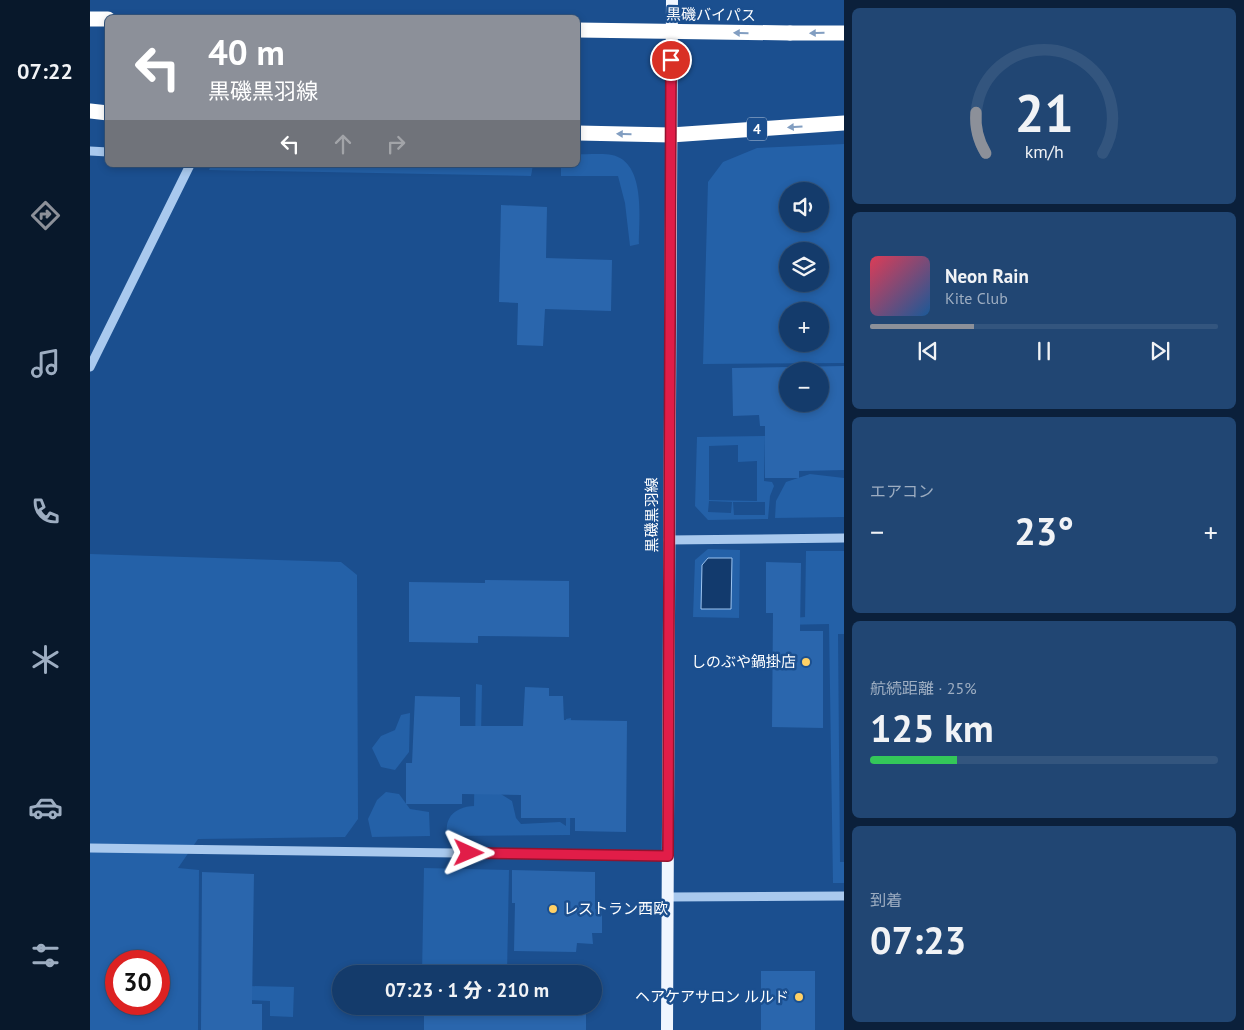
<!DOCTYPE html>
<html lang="ja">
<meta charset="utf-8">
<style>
body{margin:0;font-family:"PT Sans","Noto Sans JP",sans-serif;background:#214673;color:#f1f3f6;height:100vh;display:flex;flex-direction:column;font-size:19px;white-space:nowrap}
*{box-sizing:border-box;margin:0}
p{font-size:16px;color:#9dadc1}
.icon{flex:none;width:28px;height:28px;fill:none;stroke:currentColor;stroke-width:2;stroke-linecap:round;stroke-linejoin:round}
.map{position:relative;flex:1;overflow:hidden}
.side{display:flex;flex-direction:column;gap:8px;padding:8px;background:#0b203b;width:400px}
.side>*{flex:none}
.hud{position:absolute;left:15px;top:15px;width:475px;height:152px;border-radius:8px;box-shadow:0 2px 8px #0003,0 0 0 1px #33557e;background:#8c9099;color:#fff;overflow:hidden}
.controls{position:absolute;left:689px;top:182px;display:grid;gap:10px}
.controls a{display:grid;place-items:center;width:50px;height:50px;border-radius:50%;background:#143b6b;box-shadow:0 2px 8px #0003,0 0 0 1px #33557e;font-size:25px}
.speed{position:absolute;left:15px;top:950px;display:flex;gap:10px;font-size:25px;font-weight:700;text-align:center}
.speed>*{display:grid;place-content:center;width:65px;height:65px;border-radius:50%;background:#143b6b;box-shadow:0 2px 8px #0003,0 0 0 1px #33557e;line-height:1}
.speed .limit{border:8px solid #d22;background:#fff;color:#111}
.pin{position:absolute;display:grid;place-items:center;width:42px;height:42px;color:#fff;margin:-21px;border:2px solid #fff;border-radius:50%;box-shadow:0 1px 5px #0007}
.me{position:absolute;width:55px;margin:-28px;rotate:91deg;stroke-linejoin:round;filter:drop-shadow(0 0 4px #0008)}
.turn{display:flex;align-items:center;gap:18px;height:105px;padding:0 20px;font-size:22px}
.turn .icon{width:65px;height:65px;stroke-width:2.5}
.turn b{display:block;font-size:35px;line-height:42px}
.lanes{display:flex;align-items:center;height:48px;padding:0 20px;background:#0003;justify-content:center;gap:25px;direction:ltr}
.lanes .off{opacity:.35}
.big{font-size:38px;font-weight:800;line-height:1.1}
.side .card{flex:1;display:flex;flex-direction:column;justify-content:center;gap:8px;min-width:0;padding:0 18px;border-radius:8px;background:#214673}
.side .dial{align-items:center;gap:0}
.dial svg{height:130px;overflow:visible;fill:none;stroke:#33557e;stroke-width:7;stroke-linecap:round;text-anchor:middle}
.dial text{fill:#f1f3f6;stroke:none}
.song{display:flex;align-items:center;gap:15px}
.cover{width:60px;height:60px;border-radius:8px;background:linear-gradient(135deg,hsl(350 70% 55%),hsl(210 70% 35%))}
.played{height:5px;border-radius:2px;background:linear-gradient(90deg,#8c9099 30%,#33557e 30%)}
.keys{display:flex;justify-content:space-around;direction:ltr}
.heat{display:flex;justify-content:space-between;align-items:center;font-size:28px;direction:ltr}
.charge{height:8px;border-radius:4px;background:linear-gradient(90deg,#34c759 25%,#33557e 0)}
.trip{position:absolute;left:242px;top:965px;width:270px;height:50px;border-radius:25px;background:#143b6b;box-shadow:0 2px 8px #0003,0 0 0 1px #33557e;font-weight:800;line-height:50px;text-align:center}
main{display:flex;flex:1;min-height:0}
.tab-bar{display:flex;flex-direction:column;width:90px;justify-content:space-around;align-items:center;background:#08182b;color:#9dadc1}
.tab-bar .icon{width:35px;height:35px}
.tab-bar .selected{color:#8c9099}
.tab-bar b{font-size:22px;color:#f1f3f6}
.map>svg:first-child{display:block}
</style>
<main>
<nav class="tab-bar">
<b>07:22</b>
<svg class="icon selected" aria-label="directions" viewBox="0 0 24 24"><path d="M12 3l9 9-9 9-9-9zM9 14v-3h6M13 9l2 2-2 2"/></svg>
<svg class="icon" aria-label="music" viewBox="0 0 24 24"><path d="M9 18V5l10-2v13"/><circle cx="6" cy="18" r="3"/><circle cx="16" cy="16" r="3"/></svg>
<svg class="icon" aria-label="phone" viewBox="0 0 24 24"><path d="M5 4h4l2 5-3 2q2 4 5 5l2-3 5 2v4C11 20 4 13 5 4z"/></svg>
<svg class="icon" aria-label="climate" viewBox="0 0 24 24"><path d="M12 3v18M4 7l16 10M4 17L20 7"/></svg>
<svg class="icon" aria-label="car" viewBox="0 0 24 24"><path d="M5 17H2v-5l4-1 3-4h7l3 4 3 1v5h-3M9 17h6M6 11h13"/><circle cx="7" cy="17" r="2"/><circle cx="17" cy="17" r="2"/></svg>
<svg class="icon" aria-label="filters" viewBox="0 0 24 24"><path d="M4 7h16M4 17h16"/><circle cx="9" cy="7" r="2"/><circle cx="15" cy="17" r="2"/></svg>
</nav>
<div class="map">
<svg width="754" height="1030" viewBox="0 0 754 1030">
<rect width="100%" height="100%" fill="#1b4f8f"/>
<g fill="#2461a8" fill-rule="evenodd">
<path d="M754,144v219l-141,1 5,-182 15,-20 34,-14zM698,191h32v33h-32zM698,251h32v33h-32zM730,311v33h-32v-33z"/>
<path d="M488,154c10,1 24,-1 34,1 34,7 27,64 27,89l-9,2 -5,-43 -7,-27h-57v-11h17z"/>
<polygon points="121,165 443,165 441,176 119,170"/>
<path d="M675,436l-1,45 8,1 2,4 -4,10 -2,23 -60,1 -13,-14 2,-69zM648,445v17l19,-1v40l-48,-1v-54zM619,501l23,1 -1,11 -23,-1zM643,502h32v13h-31z"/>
<polygon points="720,474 754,478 754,517 685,518 686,501 696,482"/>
<polygon points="618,549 650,550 649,618 603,617 605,560"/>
<polygon points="716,551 754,551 754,634 748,634 750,862 754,862 754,883 743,883 739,624 691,625 692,619 715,617"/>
<path d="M0,554l251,8 16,13 1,244 -13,18 -147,2 -20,29 21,2 -1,160h-108zM26,961h43v43h-43z"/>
<path d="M386,684l6,1 -2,102 16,4 16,10 4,17 5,6 39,-2 6,4v-107l5,-1 -1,117 -124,1c1,-5 0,-12 3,-17 4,-9 16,-13 25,-13z"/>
<polygon points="320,713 319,752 305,770 291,767 282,748 291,736 305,730 311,715"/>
<polygon points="296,792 309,794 320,809 339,812 340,836 282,837 278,819 287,800"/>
<polygon points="334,868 419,870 417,974 332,974"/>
<polygon points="159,986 204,987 203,1017 180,1016 180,1001 159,1000"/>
</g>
<polygon fill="#123a6d" stroke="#9cc4f0" points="618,558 642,558 641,609 611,609 612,565"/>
<g fill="#2a66ad" fill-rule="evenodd">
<polygon points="411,205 457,207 456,258 522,260 521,311 455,309 453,346 427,345 428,303 409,302"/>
<path d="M754,366v104l-45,1v7h-34v-52h-5l-1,-11 -26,1 -1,-48zM698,371h32v33h-32z"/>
<polygon points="676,562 711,563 710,631 733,631 733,728 682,727 683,613 676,613"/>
<polygon points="395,580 479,581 479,637 388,636 388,643 319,642 319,582 395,583"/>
<polygon points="435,687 459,688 459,696 473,696 474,720 537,721 536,832 485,831 485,818 431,818 431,795 372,794 372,804 316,804 316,763 322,763 325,696 370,697 370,726 433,726"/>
<polygon points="422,870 505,872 505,909 512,909 512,933 502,933 503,944 487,943 486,952 424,951 425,903 422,903"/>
<polygon points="112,872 164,874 162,1004 172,1004 172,1030 111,1030"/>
<rect x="671" y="971" width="54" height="59"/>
<rect x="334" y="1006" width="162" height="24"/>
</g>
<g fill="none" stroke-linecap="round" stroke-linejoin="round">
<g stroke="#a9c9ee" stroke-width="9">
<polyline points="0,151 18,152"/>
<polyline points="0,367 100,165"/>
<polyline points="578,540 754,538"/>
<polyline points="0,848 578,856"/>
<polyline points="578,897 754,896"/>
</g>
<polyline stroke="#f0f6ff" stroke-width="12" points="577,1030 582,0"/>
<g stroke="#fff" stroke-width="15">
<polyline points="0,19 18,19"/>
<polyline points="700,33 754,33"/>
<polyline points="0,111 18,113"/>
<polyline points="488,133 581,135 754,123"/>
</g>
<polyline stroke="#fff" stroke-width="15" points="488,30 700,33"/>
</g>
<defs><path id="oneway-solid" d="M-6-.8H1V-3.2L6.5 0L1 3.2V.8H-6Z" transform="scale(1.25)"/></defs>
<g fill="#829ec1">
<use href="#oneway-solid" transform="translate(651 33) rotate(-179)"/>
<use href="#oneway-solid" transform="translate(727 33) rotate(179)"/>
<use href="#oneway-solid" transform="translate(705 127) rotate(176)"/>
<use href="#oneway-solid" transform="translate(534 134) rotate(-179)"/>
</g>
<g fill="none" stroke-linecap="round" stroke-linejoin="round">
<defs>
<polyline id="route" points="379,853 578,856 581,60"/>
</defs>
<use href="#route" stroke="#92132f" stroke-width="12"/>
<use href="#route" stroke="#e11d48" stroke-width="9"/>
</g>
<g fill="#ffd166" stroke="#1b4f8f" stroke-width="2">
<circle cx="716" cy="662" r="5"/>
<circle cx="463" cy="909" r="5"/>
<circle cx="709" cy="997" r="5"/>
</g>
<g text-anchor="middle" stroke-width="5" stroke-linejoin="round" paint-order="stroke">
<rect fill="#1b4f8f" stroke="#bbcadd" stroke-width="1" x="657" y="117.5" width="20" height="23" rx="4"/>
<g font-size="14" font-weight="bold" fill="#fff">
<text x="667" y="134">4</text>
</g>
<g font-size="15" fill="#fff" stroke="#1b4f8f">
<text transform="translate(621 15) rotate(1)" y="5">黒磯バイパス</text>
<text transform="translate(562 515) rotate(-90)" y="5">黒磯黒羽線</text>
</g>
<g font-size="15" fill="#fff" stroke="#1b4f8f" text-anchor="end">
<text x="706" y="667">しのぶや鍋掛店</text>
<text x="473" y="914" text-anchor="start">レストラン西欧</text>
<text x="699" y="1002">ヘアケアサロン ルルド</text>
</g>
</g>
</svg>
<div class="controls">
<a><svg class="icon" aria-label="sound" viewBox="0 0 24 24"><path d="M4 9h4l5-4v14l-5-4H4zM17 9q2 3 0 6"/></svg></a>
<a><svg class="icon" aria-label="layers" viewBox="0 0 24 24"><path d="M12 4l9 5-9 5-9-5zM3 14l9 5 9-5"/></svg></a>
<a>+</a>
<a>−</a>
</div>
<div class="speed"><div class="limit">30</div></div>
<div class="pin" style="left:581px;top:60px;background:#d93025"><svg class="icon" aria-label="arrive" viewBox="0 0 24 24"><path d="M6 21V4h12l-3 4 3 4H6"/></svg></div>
<svg class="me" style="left:379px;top:853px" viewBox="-20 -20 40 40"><path d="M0-17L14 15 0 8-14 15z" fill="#e11d48" stroke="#fff" stroke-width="4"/></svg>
<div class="trip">07:23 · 1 分 · 210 m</div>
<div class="hud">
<div class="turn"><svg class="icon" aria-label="left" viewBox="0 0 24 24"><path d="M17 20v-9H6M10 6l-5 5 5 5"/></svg><div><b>40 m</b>黒磯黒羽線</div></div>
<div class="lanes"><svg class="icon" aria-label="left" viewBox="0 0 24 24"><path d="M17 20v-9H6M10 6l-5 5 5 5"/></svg><svg class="icon off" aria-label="ahead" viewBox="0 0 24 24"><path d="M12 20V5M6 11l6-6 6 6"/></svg><svg class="icon off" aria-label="right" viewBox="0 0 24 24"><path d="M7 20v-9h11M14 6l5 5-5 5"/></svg></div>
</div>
</div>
<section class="side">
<div class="card dial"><svg viewBox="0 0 100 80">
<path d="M14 69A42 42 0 1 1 86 69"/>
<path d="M14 69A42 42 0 0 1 8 44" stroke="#8c9099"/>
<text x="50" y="56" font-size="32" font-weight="700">21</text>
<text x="50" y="72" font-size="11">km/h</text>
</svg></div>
<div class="card">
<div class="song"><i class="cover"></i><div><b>Neon Rain</b><p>Kite Club</p></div></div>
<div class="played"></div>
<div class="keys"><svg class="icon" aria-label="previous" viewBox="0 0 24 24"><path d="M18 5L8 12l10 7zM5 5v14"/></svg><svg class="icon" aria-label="pause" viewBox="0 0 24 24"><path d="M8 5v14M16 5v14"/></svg><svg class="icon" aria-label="next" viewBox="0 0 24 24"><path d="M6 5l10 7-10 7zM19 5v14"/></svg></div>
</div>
<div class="card"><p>エアコン</p>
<div class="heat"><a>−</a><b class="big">23°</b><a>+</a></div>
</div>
<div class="card"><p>航続距離 · 25%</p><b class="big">125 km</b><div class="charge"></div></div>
<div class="card"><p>到着</p><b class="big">07:23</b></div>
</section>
</main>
